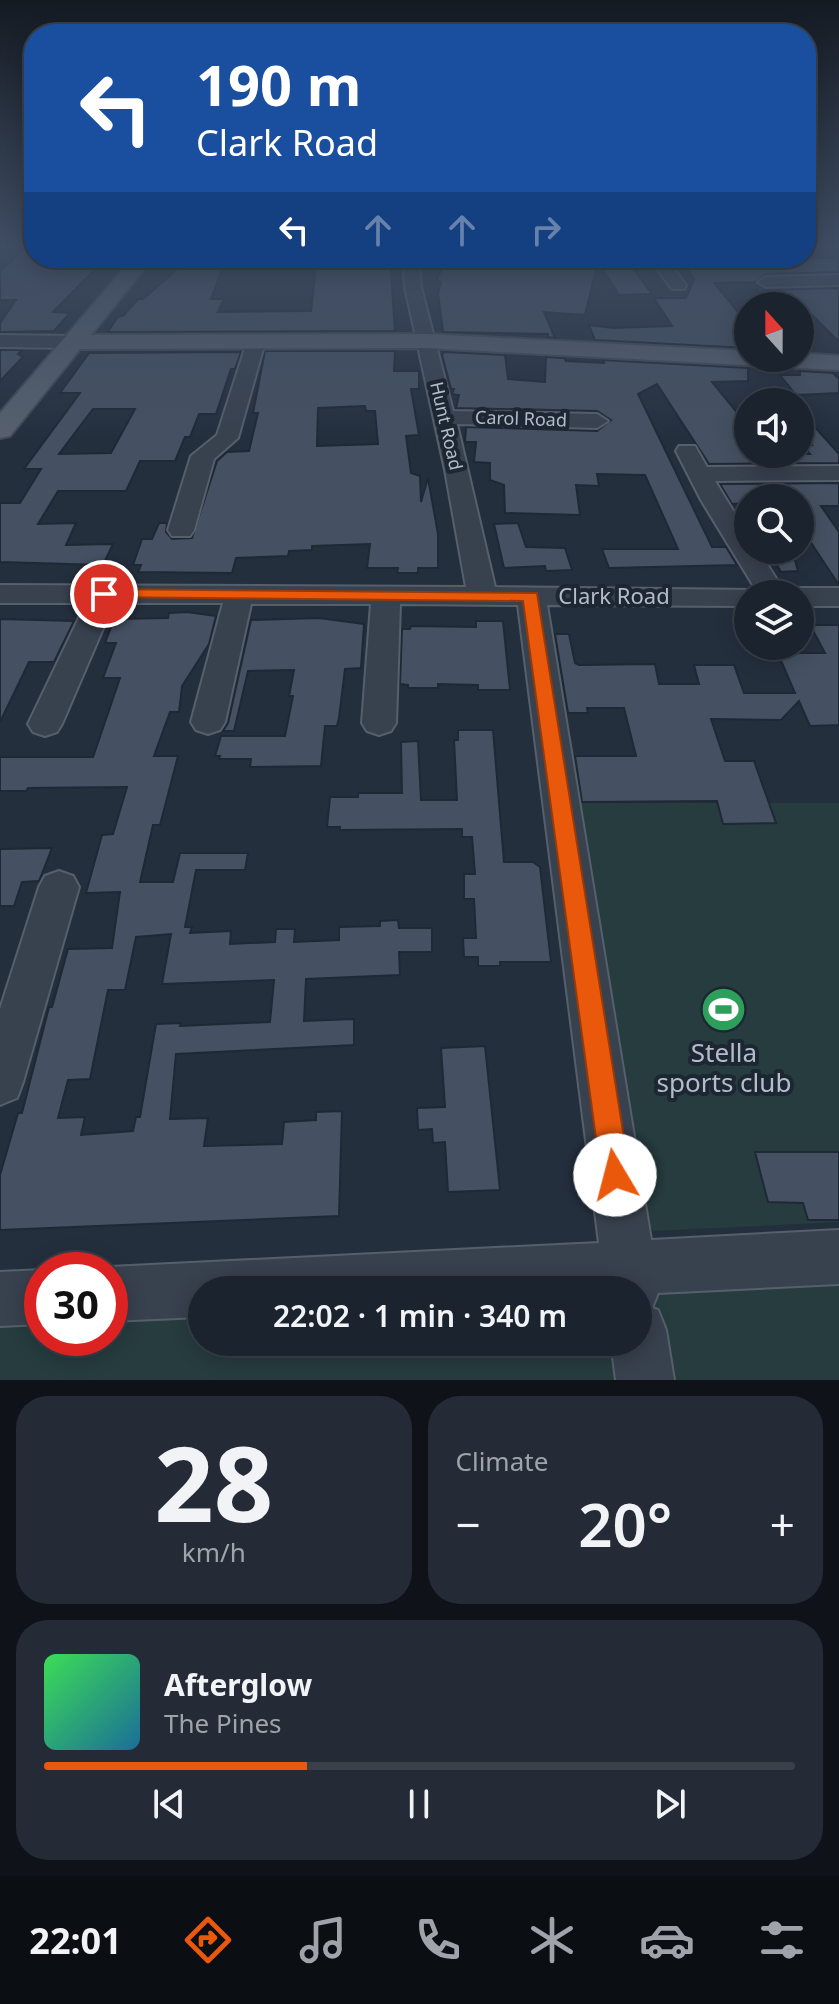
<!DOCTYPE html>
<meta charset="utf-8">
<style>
body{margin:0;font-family:"Noto Sans",sans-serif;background:#242b36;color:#f1f3f6;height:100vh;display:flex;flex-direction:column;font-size:30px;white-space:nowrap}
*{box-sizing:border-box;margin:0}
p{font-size:26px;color:#a0a4aa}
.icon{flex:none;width:44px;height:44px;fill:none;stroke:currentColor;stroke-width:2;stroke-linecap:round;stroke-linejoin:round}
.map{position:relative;height:1380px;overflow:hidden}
.panel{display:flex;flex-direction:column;gap:16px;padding:16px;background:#0f1319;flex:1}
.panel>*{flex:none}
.top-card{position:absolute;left:24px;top:24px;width:792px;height:244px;border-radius:32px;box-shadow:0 4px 20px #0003,0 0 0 2px #39404a;background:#1a4fa0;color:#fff;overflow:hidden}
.needle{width:52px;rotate:339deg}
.buttons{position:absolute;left:734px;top:292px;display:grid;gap:16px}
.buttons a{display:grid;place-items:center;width:80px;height:80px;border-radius:50%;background:#1b232e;box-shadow:0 4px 20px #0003,0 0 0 2px #39404a;font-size:40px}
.speed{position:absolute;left:24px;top:1252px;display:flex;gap:16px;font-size:40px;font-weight:700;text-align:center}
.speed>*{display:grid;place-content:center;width:104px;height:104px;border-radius:50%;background:#1b232e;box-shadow:0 4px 20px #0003,0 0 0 2px #39404a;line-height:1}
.speed .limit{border:12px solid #d22;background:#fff;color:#111}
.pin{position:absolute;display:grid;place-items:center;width:68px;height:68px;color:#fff;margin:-34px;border:4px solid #fff;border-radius:50%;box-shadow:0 2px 8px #0007}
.me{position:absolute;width:88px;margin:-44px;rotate:352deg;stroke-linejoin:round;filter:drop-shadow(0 0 6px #0008)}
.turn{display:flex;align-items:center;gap:28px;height:168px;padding:0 40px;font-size:36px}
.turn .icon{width:104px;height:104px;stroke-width:2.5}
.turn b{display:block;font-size:56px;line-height:68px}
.lanes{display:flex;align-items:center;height:76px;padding:0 40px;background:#0003;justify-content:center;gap:40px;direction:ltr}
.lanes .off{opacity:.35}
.big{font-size:60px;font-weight:600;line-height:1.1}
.panel .widget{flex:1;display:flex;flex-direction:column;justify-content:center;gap:12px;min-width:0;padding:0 28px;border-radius:32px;background:#242b36}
.panel .dial{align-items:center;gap:0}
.dial b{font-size:104px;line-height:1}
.song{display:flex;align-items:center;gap:24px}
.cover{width:96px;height:96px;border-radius:12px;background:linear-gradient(135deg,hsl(130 70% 55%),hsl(200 70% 35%))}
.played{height:8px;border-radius:4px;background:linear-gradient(90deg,#ea580c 35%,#39404a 35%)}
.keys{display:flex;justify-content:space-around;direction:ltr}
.heat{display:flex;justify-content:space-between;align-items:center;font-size:44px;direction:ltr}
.panel .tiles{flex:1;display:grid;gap:16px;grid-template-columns:1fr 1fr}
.widget:last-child{grid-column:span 2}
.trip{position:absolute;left:188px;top:1276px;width:464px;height:80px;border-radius:40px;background:#1b232e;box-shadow:0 4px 20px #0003,0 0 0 2px #39404a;font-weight:600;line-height:80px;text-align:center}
.tab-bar{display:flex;height:128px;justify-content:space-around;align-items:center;background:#0b0e12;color:#a0a4aa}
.tab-bar .icon{width:56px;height:56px}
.tab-bar .selected{color:#ea580c}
.tab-bar b{font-size:36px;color:#f1f3f6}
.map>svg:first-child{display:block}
</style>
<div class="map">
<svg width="839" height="1380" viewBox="0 0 839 1380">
<rect width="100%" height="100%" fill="#242f3e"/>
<g fill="#263c3f">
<polygon points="577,803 839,803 839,1222 653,1231 641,1217"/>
<polygon points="839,1269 839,1380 0,1380 0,1311 42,1308 42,1338 110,1338 110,1305 202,1301 202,1342 638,1342 638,1290"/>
</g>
<g fill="#455162" stroke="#1f2835" stroke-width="2" fill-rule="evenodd">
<polygon points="28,246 34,246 34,258 83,258 79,261 102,262 53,312 70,313 54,331 0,332 0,323 16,300 0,300 0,271"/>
<polygon points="317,258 390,258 395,331 108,332 117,318 124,315 138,299 143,299 189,259 226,259 211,299 224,299 218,312 311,311"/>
<polygon points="533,258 566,258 568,261 626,259 652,294 619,295 598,262 585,315 544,312 555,338 548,337 548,334 443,332 438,293 441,282 437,281 444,262 536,266"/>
<polygon points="678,258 839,258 839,272 766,274 755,282 714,283 748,324 748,348 595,340 589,325 613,328 672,326 654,298 686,298 694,279"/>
<polygon points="839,288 839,342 791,294 775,295 770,290"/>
<polygon points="0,350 22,350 18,354 23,357 0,381"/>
<path d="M265,351h130l-1,20h25v18h-8l8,46 -13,1 5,37 9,3 1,26 7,-24 10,56v34h-20v5h-21l1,-5h-31l3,-24 -58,2v4l-23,1 -1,5 -52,2 -4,15 -94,-1 3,-7h-8l9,-26h10l7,-16h8l-1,9 6,7 20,-1 25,-77 10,-9 22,-1 9,-38h-5zM365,406l1,5h9l3,33 -61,2 1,-38z"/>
<path d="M241,352l-6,17h-4l-15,45h-17l-9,23h-5l-10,24h-35l-14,30h-68l-20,33 38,-1 -10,22 47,-1 -10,21 -103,-3v-59h20l21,-34h-17l56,-76h-20l29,-40zM93,409h42l-24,44 -52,1z"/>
<polygon points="444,352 505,355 508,379 545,382 546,357 564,358 566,361 604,363 603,360 748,368 748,381 712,382 739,415 748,414 748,454 810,454 803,445 812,445 800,427 800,420 805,416 839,454 839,463 709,464 657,384 638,394 712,547 726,547 737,565 609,568 602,549 678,549 645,475 597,474 599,486 576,485 580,515 505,513 504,485 490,480 490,463 474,462 476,442 465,442 466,427 597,431 611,420 597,411 456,408 459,395 452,394 454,389 451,389 442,355"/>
<polygon points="800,371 833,373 839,379 839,393 796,395 780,375 800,375"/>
<polygon points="839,483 839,506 821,506 839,532 839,585 800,526 800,498 782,498 774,485 778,498 748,498 748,503 732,504 720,484"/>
<polygon points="518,523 526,547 565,548 572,570 546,571 545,566 504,568 494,524"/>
<polygon points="768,550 792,550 798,571 781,572"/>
<path d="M187,612l29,4 -7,28 -27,42 -3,26h-9l-16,44h24l-18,69h-7l-13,57h33l7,-29h68l-3,17h-49l-11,57h7l-2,6 41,-2 -1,13 45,-2 1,-13h19l-1,13 45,-2v-13l41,-1v-5l18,-1 1,8h33v24h-33l1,23 -94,4 -2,42 50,-2v26l-178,9 -6,65 38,-1 -4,28 78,-2 2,-22 32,-2v-8l26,-1 -3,105 -339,14v-55l18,-62h4l27,-106h3l16,-58 44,-1 8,-56 -34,1 16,-58 11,-1 14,-47 -99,1 -2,3h-26v-34h93l27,-79h-17l13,-35h-11l9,-24 54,-1 1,-5zM171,934l-9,50 112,-4 -4,42 -90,4 1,-3 -25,1 -16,93h-4l-3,14 -52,4 4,-18 -27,1 10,-38 22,-1 18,-89h17l11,-53z"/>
<polygon points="319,618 364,624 361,668 345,669 339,718 337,726 325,726 321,766 250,767 251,759 219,759 220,756 215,756 221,736 285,736 293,696 289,696 294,670 248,671 234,731 223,731 228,723 251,620"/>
<polygon points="0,619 74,621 54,662 29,662 0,722"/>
<polygon points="476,621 503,621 510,690 478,690 478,685 438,684 438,688 408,688 408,685 400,684 402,629 410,629 411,626 476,627"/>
<polygon points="810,625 839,625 839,725 810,726 799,701 781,720 711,719 725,761 754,761 776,823 723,824 717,801 582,802 575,756 636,756 624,708 587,708 588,713 568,713 555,634 569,634 575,663 579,665 655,664 659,684 699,684 694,665 734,665 744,693 795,693 779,656 782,656 781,653 825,653"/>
<polygon points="458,730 493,730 504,862 533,862 540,867 551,962 500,962 500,966 478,966 478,957 464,957 463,938 476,938 474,899 464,899 464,874 475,874 472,837 462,837 462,829 340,830 340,827 327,827 330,797 358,797 358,793 402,793 401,742 418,741 421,800 457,800 454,740 458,740"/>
<polygon points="52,848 39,881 22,882 14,906 0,906 0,849"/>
<polygon points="485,1046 500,1190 448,1192 445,1142 433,1143 432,1129 418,1130 417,1108 445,1107 441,1048"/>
<polygon points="755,1152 839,1152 839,1220 808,1220 803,1203 768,1202"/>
</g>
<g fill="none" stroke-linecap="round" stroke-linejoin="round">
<defs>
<g id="minor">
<polygon points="403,258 419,258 421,287 453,411 597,414 608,421 597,428 457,424 495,587 756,590 701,500 676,451 679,446 695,446 707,467 839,466 839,480 715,481 748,535 748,550 758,550 786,594 748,594 748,606 547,605 651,1240 839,1230 839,1284 658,1293 652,1308 658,1310 666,1330 674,1380 616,1380 611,1342 638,1342 638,1290 202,1290 202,1317 110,1321 110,1270 102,1270 110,1267 599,1243 518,605 400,604 396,723 391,731 379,735 367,731 362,723 371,604 251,604 225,722 220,730 208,734 196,730 191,722 223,603 114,603 62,724 57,732 45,736 33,732 28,724 86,603 0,603 0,585 466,587 445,470 405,287"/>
<polygon points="649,258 665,258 686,285 684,289 672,289"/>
<polygon points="839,275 839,285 766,287 758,282 766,277"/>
<polygon points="0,335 71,336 80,342 71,348 0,347"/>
<polygon points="256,336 265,342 238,438 214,459 194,530 190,536 172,536 168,530 191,456 217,435 247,342"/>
<polygon points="800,588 839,588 839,606 800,606 800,594 788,594"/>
<polygon points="59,871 73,876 79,887 23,1082 17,1098 0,1105 0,1009 39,887 45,876"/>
<polygon points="43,1270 42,1324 0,1326 0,1272"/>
</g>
<polygon id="major" points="133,258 153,258 91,335 427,334 748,351 748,358 800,358 800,353 839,356 839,370 427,348 80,349 10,436 0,438 0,413"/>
</defs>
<use href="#minor" stroke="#565f6c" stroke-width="4"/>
<use href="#major" stroke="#414a57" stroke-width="4"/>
<use href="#minor" fill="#38414e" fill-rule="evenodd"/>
<use href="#major" fill="#56606e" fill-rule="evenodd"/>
</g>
<linearGradient id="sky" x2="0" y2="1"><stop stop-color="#141a22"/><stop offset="0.56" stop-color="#3f4d63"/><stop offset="1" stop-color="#3f4d63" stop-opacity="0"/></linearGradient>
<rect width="839" height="439" fill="url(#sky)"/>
<polygon fill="#ea580c" stroke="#983908" stroke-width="2" points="104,589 537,593 630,1175 626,1185 615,1189 605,1185 601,1175 523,601 98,597 96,594"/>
<defs>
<symbol id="stadium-disc" viewBox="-11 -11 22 22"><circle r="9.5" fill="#2e9e5b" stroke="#1d2633"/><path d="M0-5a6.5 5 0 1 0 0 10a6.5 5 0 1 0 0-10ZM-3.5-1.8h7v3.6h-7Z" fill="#fff"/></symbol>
</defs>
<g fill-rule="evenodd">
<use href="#stadium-disc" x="698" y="984" width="51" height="51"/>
</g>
<g text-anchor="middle" stroke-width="8" stroke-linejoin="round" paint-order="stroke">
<g font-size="18" fill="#b4bcc9" stroke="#1d2633">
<text transform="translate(521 419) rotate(2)" y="6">Carol Road</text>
<text transform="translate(446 426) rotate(77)" y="6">Hunt Road</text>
</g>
<g font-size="22" fill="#b4bcc9" stroke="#1d2633">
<text x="614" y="604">Clark Road</text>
</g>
<g font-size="26" fill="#b4bcc9" stroke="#1d2633">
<text x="724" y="1062">Stella<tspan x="724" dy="30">sports club</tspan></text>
</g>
</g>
</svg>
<div class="buttons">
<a><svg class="needle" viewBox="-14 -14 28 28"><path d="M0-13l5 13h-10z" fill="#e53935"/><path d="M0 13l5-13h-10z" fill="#a0a4aa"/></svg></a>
<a><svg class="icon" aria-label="sound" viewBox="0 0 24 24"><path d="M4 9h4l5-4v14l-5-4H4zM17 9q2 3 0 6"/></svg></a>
<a><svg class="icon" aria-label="search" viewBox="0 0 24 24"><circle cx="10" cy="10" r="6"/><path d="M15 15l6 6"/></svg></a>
<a><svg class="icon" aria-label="layers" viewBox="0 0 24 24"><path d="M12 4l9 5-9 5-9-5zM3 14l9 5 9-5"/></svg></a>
</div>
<div class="speed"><div class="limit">30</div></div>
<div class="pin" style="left:104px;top:594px;background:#d93025"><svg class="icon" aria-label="arrive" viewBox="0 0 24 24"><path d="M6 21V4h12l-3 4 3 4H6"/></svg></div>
<svg class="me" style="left:615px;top:1175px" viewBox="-20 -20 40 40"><circle r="19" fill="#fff"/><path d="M0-13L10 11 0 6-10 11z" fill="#ea580c"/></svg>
<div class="trip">22:02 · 1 min · 340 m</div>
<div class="top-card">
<div class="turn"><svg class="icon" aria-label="left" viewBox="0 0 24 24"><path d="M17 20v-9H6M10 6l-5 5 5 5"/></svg><div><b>190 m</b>Clark Road</div></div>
<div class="lanes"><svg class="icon" aria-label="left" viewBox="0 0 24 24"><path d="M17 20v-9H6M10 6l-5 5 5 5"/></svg><svg class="icon off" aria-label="ahead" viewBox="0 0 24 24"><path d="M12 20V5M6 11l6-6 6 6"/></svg><svg class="icon off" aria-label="ahead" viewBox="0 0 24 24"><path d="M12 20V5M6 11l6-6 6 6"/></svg><svg class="icon off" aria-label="right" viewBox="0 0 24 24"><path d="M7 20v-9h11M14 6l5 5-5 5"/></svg></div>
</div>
</div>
<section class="panel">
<div class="tiles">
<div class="widget dial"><b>28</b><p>km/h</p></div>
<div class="widget"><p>Climate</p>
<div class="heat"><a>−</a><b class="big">20°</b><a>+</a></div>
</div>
<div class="widget">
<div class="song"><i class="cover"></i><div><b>Afterglow</b><p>The Pines</p></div></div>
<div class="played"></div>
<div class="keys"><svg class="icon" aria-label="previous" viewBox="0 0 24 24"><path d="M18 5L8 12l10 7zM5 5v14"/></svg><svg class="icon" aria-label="pause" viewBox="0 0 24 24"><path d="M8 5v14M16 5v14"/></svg><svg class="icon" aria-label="next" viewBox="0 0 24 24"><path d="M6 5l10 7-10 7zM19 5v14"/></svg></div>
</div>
</div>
</section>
<nav class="tab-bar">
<b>22:01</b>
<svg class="icon selected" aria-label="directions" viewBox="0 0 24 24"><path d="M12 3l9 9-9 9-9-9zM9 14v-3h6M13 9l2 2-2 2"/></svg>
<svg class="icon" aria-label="music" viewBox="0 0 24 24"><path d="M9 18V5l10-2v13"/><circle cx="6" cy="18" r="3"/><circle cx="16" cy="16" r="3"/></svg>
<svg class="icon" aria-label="phone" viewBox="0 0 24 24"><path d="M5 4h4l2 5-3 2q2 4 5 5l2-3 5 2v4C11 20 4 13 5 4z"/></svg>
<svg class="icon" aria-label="climate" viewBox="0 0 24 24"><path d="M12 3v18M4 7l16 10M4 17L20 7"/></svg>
<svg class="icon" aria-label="car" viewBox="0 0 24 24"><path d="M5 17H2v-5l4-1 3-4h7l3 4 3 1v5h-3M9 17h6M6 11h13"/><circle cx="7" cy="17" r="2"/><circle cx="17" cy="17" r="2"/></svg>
<svg class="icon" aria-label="filters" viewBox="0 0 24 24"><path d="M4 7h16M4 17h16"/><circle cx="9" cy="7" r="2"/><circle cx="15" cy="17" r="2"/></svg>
</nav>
